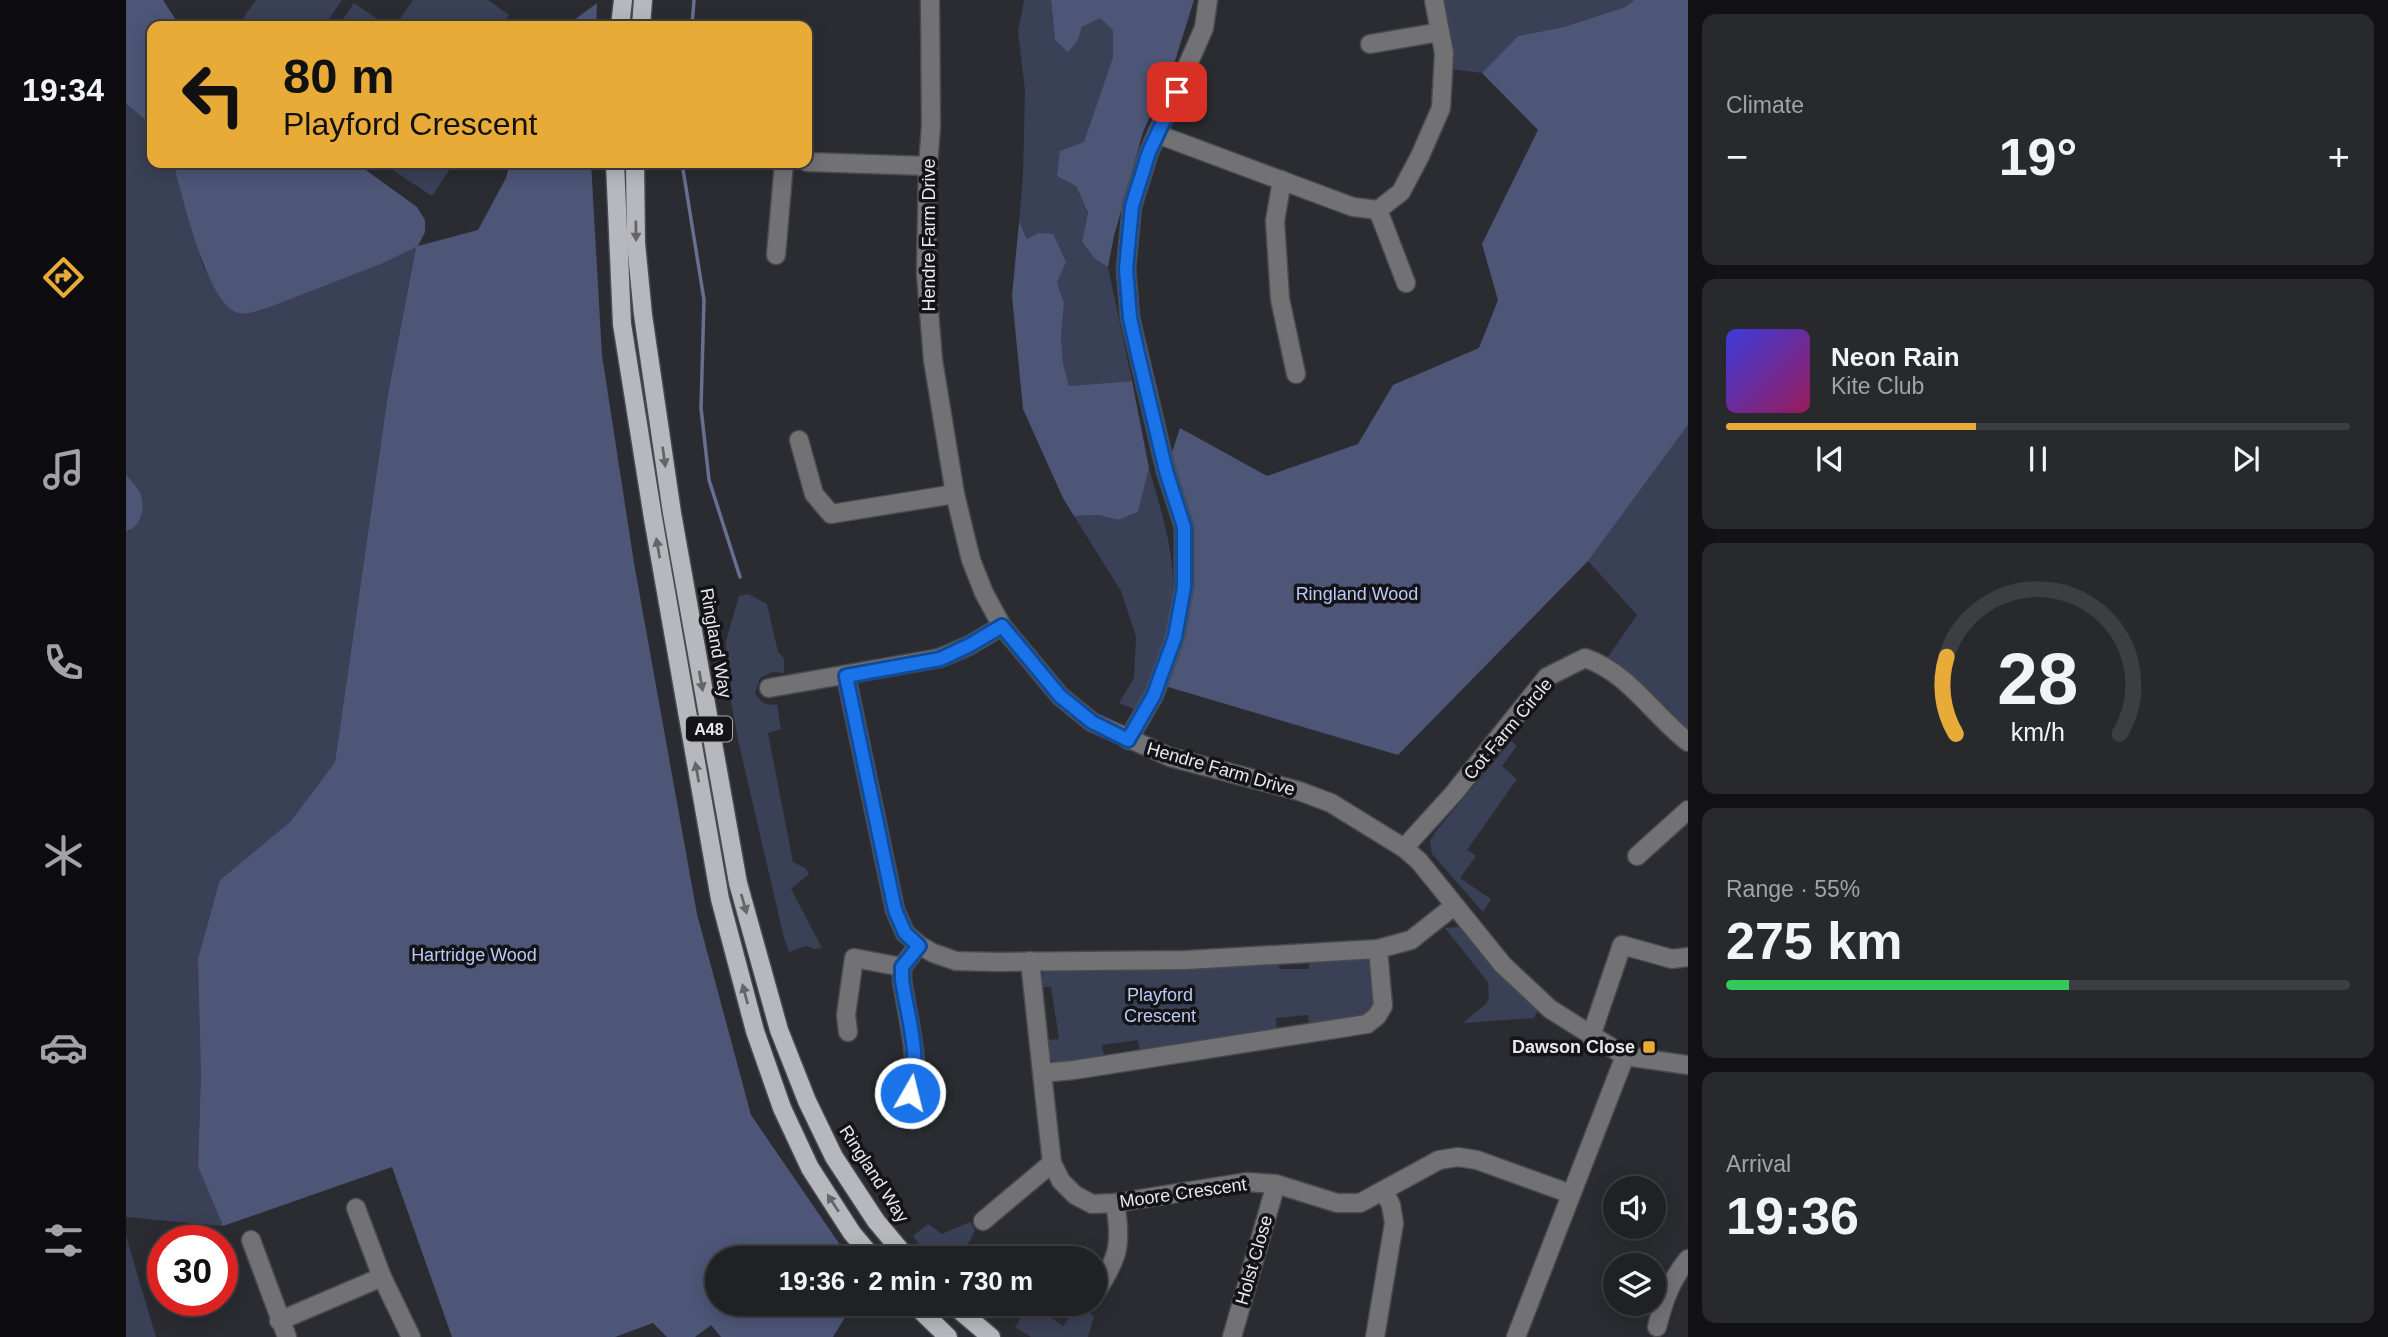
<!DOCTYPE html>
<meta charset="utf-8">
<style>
body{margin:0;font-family:Arial,sans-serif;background:#28292d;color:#f1f3f6;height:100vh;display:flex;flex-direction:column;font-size:26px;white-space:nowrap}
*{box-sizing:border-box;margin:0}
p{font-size:23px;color:#a2a3a7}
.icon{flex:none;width:38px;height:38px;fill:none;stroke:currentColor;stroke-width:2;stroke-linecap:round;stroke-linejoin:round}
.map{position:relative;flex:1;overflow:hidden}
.details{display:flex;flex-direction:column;gap:14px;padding:14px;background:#121214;width:700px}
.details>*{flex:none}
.top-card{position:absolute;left:21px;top:21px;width:665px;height:147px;border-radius:14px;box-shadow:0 4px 18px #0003,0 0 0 2px #3d3e42;background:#e8ab37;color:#111;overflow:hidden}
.buttons{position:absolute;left:1477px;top:1176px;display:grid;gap:14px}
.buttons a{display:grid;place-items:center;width:63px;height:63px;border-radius:50%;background:#202125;box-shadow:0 4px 18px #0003,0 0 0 2px #3d3e42;font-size:35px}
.speed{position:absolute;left:21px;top:1225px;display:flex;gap:14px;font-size:35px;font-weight:700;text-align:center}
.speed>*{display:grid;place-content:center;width:91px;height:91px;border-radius:50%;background:#202125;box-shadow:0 4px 18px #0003,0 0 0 2px #3d3e42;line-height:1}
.speed .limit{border:10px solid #d22;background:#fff;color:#111}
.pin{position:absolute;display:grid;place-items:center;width:60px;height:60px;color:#fff;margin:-30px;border-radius:14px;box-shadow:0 4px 10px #0006}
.me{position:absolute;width:77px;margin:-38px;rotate:8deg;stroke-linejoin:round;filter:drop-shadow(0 0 5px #0008)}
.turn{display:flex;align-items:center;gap:24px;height:147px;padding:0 21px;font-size:32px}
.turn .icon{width:91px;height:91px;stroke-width:2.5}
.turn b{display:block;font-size:49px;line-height:60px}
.big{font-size:52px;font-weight:700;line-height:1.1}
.details .widget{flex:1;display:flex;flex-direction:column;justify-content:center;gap:10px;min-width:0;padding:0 24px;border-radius:14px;background:#28292d}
.details .dial{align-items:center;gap:0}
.dial svg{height:182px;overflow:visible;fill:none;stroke:#3d3e42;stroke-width:7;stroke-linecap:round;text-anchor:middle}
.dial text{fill:#f1f3f6;stroke:none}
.song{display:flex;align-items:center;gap:21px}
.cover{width:84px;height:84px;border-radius:10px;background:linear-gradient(135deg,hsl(240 70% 55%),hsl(330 70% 35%))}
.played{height:7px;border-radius:4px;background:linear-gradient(90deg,#e8ab37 40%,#3d3e42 40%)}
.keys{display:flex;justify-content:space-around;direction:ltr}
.heat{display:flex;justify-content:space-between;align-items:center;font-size:38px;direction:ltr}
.charge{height:10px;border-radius:5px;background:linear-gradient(90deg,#34c759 55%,#3d3e42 0)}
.trip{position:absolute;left:579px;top:1246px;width:402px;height:70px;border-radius:35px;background:#202125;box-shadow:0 4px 18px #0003,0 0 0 2px #3d3e42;font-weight:700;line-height:70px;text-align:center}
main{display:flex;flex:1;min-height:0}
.tabs{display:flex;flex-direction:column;width:126px;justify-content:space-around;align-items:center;background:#0d0d0f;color:#a2a3a7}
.tabs .icon{width:49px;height:49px}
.tabs .selected{color:#e8ab37}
.tabs b{font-size:32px;color:#f1f3f6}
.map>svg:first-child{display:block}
</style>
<main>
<nav class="tabs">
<b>19:34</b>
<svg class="icon selected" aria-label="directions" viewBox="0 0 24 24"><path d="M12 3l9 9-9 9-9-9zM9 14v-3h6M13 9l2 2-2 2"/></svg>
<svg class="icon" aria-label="music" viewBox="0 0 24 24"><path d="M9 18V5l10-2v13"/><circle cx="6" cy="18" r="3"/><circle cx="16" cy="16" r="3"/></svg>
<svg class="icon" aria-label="phone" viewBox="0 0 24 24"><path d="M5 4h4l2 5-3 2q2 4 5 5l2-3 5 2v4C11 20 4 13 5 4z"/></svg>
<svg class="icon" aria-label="climate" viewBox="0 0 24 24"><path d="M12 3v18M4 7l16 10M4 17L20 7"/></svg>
<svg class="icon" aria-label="car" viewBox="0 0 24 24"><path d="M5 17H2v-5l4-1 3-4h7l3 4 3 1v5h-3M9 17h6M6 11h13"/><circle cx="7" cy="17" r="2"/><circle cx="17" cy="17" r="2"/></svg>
<svg class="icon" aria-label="filters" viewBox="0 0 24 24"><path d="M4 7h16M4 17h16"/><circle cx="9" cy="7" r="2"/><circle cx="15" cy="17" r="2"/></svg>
</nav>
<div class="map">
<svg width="1562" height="1337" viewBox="0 0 1562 1337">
<rect width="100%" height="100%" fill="#2a2c31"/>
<g fill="#3a4055">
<polygon points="130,0 216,0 198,26 129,26 117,18"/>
<polygon points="287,0 362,0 383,15 375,26 282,26 273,20"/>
<polygon points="898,0 925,0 929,40 952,40 956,27 974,17 987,30 987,57 958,143 950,186 962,214 956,242 969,259 982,267 1006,381 943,386 937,363 935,337 938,303 931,282 901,239 893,222 897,175 899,90 892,32"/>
<polygon points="1308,0 1508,0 1499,7 1438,27 1392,36 1356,73 1317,68"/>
<polygon points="228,3 262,26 212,26"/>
<polygon points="0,104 26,125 26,163 47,163 78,269 130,312 255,264 290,246 262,394 209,762 164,822 94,880 75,1071 72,1167 97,1226 0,1217 0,532 4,532 13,492 0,474"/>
<polygon points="256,163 328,163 306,196"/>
<polygon points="1562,425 1562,742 1477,664 1511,615 1462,561"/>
<path d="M1023,468c10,36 23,74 24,112 0,45 -15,91 -36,130l-18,-7 15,-25 2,-41 -15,-46 -47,-75 24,-1 20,5 20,-8z"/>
<path d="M622,594l19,10 11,48 6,6v15l-11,-1 -13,6 -5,15c6,10 11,13 22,11l4,25 -13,4 25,129 12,6 4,6 -18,15 31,59 -7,1 -9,-3 -17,6 -5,-14 -46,-198 -13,-72 1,-27 13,-45z"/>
<polygon points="1385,741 1391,746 1376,766 1391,779 1341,850 1350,856 1334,878 1365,899 1357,912 1306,854 1304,841 1310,831"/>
<polygon points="1332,927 1343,930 1413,1009 1408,1018 1337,1023 1360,1004 1363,997 1362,982 1319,928"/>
<polygon points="1236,957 1245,963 1249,1007 1243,1016 1183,1026 1182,1015 1150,1018 1151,1031 1014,1050 1012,1040 976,1045 978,1057 932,1064 921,1057 919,1046 922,1040 933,1039 925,987 913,987 917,971 929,965 1151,960 1154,969 1183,969 1183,959"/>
<polygon points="844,1222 849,1230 835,1258 803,1258 787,1236 802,1224 816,1234"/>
<polygon points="0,1236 30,1337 0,1337"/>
<polygon points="905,1304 937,1326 951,1307 968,1316 962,1337 905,1337 889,1327"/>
</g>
<g fill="#4d5677">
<polygon points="0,0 37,0 54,26 26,26 26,125 0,104"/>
<polygon points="925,0 1068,0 1049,61 1017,132 988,236 982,267 969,259 956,242 962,213 950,186 931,176 934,151 958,142 987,57 987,30 974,18 956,27 952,40 942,52 929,40"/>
<polygon points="1508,0 1562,0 1562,425 1462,561 1272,755 1032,684 1049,637 1058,527 1040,471 1054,428 1141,476 1232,444 1267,385 1353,348 1372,300 1356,244 1412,130 1356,73 1392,36 1438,27 1499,7"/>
<polygon points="471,3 470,26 440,26"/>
<path d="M47,163h183l61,44 8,13v12l-7,14 60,-16 28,-52 4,-15h81l11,192 32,208 63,351 54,201 98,143h-131v46h135l-20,33h-112l-10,-12 -16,12h-28l-14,-14 -38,14h-163l-60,-170 -169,59 -25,-59 3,-96 -3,-112 22,-79 70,-58 45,-60 53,-368 28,-147 -35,17 -111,43c-9,3 -21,8 -31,6 -32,-5 -57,-121 -66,-150z"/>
<polygon points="893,222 901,239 912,233 927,234 940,262 931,282 938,303 935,337 937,363 943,386 1006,381 1023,468 1012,512 992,520 972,515 948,516 937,498 897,409 886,296"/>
<path d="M0,474c4,6 11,13 14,19 6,15 1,34 -14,39z"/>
</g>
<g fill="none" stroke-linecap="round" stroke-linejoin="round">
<g stroke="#677093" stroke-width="3.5">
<polyline points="566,26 568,0"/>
<polyline points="556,163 578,300 575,408 583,480 614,577"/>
</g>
<defs>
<g id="minor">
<polyline points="804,0 805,126 802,166 800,274 807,360 829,494 845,560 858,593 876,626 934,696 966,722 1044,757 1173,791 1205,803 1278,848 1293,861 1377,965 1424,1009 1499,1056 1562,1065"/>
<polyline points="1244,44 1314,32"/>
<polyline points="1031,134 1227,207 1252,210 1275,192 1294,156 1315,108 1318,53 1308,0"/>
<polyline points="681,162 802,166"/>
<polyline points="1156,180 1149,221 1154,299 1170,374"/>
<polyline points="1252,210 1280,283"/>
<polyline points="650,255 658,163"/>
<polyline points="673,440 688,494 705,514 829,494"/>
<polyline points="720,676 769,910 779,933 793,945 807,953 830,961 871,962 1060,960 1252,949 1285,940 1328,906"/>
<polyline points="643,688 814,658 844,645 876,626"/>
<polyline points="1002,740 1028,695 1049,637 1058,587 1058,527 1040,471 1004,318 1000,269 1006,206 1023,152 1078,28 1082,0"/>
<path d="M1278,848l50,-55 93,-116 38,-19c44,15 67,56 103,84"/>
<polyline points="1511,856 1562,810"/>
<polyline points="904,961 916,1073 948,1070 1241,1024 1251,1016 1257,1006 1252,949"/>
<polyline points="722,1032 720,1015 728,958 776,967"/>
<polyline points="1465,1036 1496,945 1546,959 1562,957"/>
<polyline points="916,1073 926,1163 935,1181 949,1195 966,1204 989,1203 1121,1182 1150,1184 1211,1203 1234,1203 1313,1160 1332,1157 1351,1160 1445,1194"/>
<path d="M775,1105c5,-7 11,-15 13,-24 5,-21 -9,-78 -12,-101v-13l17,-22"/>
<polyline points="230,1208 256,1277 285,1337"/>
<polyline points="857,1221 926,1163"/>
<polyline points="125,1240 161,1337"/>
<path d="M970,1292c23,-35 26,-48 19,-89"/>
<polyline points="153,1321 256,1277"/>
<path d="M1531,1327c6,-24 14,-48 31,-68"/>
<polyline points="1106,1337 1150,1184"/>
<polyline points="1249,1337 1268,1223 1265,1205 1258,1191"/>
<polyline points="1390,1337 1499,1056"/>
</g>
<g id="major">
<polyline points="494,26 497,0"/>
<polyline points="515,26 517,0"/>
<polyline points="489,163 496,324 527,518 594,899 629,1031 656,1108 684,1168 726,1233 747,1258"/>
<polyline points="509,163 510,243 517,315 546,513 612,883 653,1030 681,1101 708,1157 750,1221 781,1258"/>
<polyline points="788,1304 822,1337"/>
<polyline points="826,1304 865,1337"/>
</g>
</defs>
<use href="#minor" stroke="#484a4f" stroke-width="21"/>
<use href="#major" stroke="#484a4f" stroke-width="21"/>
<use href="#minor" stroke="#727275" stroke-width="18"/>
<use href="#major" stroke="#b7b8be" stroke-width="18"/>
</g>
<defs><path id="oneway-solid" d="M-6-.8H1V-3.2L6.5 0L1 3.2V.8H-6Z" transform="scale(1.75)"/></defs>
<g fill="#66666a">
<use href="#oneway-solid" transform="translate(510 231) rotate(89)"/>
<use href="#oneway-solid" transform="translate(538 457) rotate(82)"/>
<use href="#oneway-solid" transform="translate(532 548) rotate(-100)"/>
<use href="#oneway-solid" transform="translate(575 681) rotate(80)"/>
<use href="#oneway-solid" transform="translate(571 772) rotate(-100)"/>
<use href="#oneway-solid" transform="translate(618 904) rotate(74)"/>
<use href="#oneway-solid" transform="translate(619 994) rotate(-105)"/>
<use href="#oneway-solid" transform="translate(707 1203) rotate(-123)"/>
</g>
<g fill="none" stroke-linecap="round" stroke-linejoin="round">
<defs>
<path id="route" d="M784,1093c12,-33 -3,-79 -8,-113v-13l17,-21 -14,-13 -10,-23 -49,-234 94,-17 30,-14 32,-19 58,70 32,26 36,18 26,-45 7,-20 14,-38 9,-50v-60l-18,-56 -28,-117 -8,-36 -4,-49 6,-63 17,-54 28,-60"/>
</defs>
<use href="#route" stroke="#114b97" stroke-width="18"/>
<use href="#route" stroke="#1a73e8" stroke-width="12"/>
</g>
<rect fill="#e8ab37" stroke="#141417" stroke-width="2.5" x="1516" y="1040" width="14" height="14" rx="3.5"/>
<g text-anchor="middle" stroke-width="7" stroke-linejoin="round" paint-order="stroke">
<rect fill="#141417" stroke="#a8a9ac" stroke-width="2" x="560" y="716.5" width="46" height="25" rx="5"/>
<g font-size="16" font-weight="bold" fill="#e8e9ec">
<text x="583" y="735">A48</text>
</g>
<g font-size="18" fill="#e8e9ec" stroke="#141417">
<text transform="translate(803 235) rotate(-90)" y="6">Hendre Farm Drive</text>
<text transform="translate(590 643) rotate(80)" y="6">Ringland Way</text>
<text transform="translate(1382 729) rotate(-50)" y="6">Cot Farm Circle</text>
<text transform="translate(1095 769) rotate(16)" y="6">Hendre Farm Drive</text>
<text transform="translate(748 1174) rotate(57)" y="6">Ringland Way</text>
<text transform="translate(1057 1193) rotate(-8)" y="6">Moore Crescent</text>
<text transform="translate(1128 1260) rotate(-74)" y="6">Holst Close</text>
</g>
<g font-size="18" fill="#bbc9f8" stroke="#141417">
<text x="1231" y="600">Ringland Wood</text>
<text x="348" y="961">Hartridge Wood</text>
<text x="1034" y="1001">Playford<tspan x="1034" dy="21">Crescent</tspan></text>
</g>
<g font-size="18" font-weight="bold" fill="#e8e9ec" stroke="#141417" text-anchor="end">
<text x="1509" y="1053">Dawson Close</text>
</g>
</g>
</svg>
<div class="buttons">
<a><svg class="icon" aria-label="sound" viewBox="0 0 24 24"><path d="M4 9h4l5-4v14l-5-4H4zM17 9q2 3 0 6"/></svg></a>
<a><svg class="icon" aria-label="layers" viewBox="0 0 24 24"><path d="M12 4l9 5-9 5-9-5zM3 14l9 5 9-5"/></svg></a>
</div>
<div class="speed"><div class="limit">30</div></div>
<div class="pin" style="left:1051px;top:92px;background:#d93025"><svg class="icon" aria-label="arrive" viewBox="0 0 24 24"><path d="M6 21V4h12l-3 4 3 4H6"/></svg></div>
<svg class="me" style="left:784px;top:1093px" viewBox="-20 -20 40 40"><circle r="17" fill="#1a73e8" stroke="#fff" stroke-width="3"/><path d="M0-11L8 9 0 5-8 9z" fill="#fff"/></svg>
<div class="trip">19:36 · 2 min · 730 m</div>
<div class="top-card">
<div class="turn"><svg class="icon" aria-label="left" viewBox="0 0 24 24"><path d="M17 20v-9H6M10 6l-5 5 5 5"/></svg><div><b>80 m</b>Playford Crescent</div></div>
</div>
</div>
<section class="details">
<div class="widget"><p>Climate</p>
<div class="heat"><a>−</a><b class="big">19°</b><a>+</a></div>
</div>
<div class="widget">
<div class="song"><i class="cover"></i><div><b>Neon Rain</b><p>Kite Club</p></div></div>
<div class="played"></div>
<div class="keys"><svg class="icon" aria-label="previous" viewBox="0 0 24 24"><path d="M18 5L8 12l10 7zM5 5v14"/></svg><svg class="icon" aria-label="pause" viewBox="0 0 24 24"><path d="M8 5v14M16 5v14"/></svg><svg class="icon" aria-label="next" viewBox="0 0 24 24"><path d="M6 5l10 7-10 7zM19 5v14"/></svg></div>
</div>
<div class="widget dial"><svg viewBox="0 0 100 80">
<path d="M14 69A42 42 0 1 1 86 69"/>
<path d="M14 69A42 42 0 0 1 10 35" stroke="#e8ab37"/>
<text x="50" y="56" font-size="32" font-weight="700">28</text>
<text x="50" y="72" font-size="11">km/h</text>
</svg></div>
<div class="widget"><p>Range · 55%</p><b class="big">275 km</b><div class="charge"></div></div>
<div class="widget"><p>Arrival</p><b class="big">19:36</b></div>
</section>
</main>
